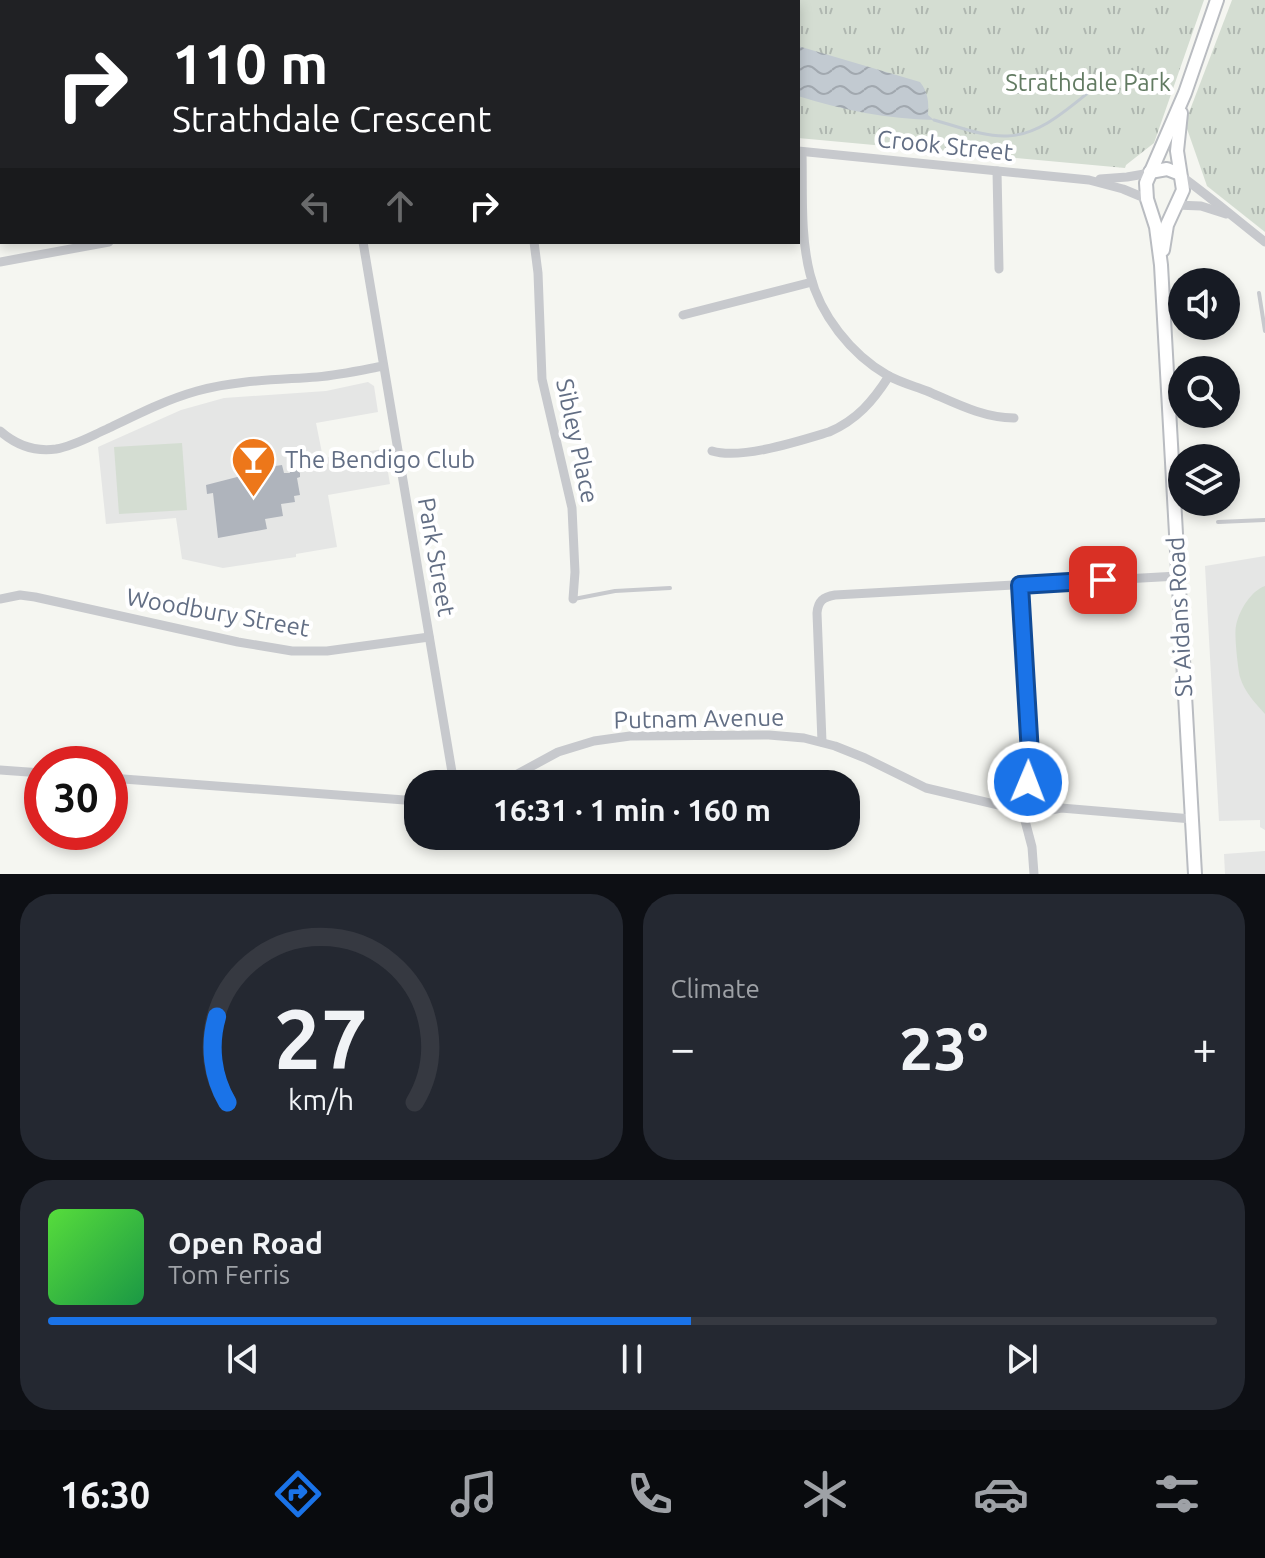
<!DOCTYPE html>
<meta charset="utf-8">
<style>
body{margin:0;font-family:Ubuntu,sans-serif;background:#242831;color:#f1f3f6;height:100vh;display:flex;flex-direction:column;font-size:30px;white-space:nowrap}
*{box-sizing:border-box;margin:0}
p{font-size:26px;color:#9ea1a6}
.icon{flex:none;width:44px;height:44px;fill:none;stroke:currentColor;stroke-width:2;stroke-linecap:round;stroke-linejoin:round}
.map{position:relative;height:874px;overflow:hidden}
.drawer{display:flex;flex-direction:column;gap:20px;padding:20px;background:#0d0f14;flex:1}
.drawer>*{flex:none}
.hud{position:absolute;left:0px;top:0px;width:800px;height:244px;box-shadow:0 4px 12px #0003;background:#202124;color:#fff;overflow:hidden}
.tools{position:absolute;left:1168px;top:268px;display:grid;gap:16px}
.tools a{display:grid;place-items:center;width:72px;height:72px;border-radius:50%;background:#171b24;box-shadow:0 4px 12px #0003;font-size:40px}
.speed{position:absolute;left:24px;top:746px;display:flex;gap:16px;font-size:40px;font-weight:700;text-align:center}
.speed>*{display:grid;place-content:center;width:104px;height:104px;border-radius:50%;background:#171b24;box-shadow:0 4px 12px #0003;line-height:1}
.speed .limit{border:12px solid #d22;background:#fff;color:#111}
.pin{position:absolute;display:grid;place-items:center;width:68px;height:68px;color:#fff;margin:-34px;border-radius:16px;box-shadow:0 4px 12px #0006}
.me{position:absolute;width:88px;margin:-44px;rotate:1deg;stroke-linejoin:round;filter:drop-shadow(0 0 6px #0008)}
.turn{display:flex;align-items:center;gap:28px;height:168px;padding:0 40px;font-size:36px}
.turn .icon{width:104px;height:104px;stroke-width:2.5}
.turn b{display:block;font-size:56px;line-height:68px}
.lanes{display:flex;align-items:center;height:76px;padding:0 40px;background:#0003;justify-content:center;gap:40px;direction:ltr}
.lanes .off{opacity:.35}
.big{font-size:60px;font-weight:600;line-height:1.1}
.drawer .tile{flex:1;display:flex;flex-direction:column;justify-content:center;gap:12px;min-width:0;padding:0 28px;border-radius:32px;background:#242831}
.drawer .dial{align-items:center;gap:0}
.dial svg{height:208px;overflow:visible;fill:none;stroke:#363941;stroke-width:7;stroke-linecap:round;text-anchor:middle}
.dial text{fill:#f1f3f6;stroke:none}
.song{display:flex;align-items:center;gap:24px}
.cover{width:96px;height:96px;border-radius:12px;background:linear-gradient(135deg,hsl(110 70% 55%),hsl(140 70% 35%))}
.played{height:8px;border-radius:4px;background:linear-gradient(90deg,#1a73e8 55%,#363941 55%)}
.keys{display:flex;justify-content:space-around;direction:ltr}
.heat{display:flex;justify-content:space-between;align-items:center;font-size:44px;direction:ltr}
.drawer .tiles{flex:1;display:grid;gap:20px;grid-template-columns:1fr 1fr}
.tile:last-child{grid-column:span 2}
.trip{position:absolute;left:404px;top:770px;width:456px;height:80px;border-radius:32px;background:#171b24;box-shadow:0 4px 12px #0003;font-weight:600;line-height:80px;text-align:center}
.tabs{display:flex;height:128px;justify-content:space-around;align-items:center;background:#090b0e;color:#9ea1a6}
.tabs .icon{width:56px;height:56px}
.tabs .selected{color:#1a73e8}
.tabs b{font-size:36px;color:#f1f3f6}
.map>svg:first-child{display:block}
</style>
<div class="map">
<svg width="1265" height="874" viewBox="0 0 1265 874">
<defs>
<pattern id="park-tufts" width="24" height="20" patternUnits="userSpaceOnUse" patternTransform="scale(2)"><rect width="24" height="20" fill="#d4ddd2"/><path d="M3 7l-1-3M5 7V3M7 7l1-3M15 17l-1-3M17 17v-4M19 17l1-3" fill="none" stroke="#afb7b0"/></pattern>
<pattern id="water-waves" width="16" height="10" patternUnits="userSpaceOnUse" patternTransform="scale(2)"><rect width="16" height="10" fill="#c2cad1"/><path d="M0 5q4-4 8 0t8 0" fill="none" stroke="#a1a8af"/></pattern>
</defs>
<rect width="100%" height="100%" fill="#f5f6f1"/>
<g fill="#e5e6e5">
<polygon points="368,382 374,386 378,412 316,423 323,458 384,449 390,484 328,495 337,547 296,554 296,557 223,568 182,559 176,518 106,524 98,447 181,410 224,398 326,391"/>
<polygon points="1265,556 1265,830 1260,827 1260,820 1219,821 1205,566"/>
<polygon points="1265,851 1265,874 1225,874 1224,854"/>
</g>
<g fill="#d4ddd2">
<polygon points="182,443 187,510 119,514 114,447"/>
<path d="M1265,586v128c-10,-11 -21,-23 -25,-37 -2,-8 -6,-43 -4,-51 3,-16 15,-35 29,-40z"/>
</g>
<g fill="url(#park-tufts)">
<polygon points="0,0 1204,0 1154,143 1126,165 1125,168 798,138 798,2 2,2 2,239 0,239"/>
<polygon points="1232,0 1265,0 1265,232 1207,186 1185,123"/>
</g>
<path fill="url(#water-waves)" d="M798,46l122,36c8,10 9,20 8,33l6,5c-46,-1 -92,-10 -136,-24z"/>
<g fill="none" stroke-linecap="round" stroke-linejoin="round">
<g stroke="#c2cad1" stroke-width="3">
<polyline points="88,0 89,2"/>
<path d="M934,120c23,6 49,17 73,16 32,-1 58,-25 82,-44"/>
</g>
</g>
<polygon fill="#afb4bc" points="282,465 284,473 290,473 289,469 295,469 300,473 300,477 297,478 300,495 294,496 295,502 281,504 283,516 265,519 267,529 218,538 213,493 207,494 206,485 241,476 239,468 248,466 250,476 257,475 257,471 260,471 262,468"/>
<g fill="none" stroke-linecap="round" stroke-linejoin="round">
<defs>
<g id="secondary">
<polyline points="1150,172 1167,169 1180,174"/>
<polyline points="1163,250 1167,225 1183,190 1177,151 1181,113"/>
<polyline points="1195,874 1161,265 1156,227 1147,199 1146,183 1185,93 1217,0"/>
</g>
</defs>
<use href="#secondary" stroke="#b9bcc1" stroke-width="16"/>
<g stroke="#c7c9cd" stroke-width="4">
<polyline points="1259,293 1265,331"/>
<polyline points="1218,522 1265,520"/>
<polyline points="574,599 615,591 670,588"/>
</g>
<g stroke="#c7c9cd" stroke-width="9">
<polyline points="798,151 1089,180 1123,189 1147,199"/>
<path d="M802,152c1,40 -2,83 8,122 10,41 41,80 77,101 12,7 27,11 40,16 28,12 56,27 87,27"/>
<polyline points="997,171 999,269"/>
<path d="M1181,176c29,21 56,44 84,66"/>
<polyline points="1100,179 1127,177 1150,173"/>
<polyline points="1176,205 1201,206 1226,214"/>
<polyline points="363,242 454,784"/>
<polyline points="534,242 538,273 542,379 572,508 575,572 573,599"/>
<polyline points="0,262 109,242"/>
<polyline points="683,315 812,282"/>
<path d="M0,431c16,14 35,21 56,18 18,-3 35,-13 51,-20 29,-14 58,-29 90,-38 40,-11 79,-11 120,-14 23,-2 45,-7 66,-11"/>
<path d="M712,451c29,9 87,-10 117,-19 28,-12 44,-31 60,-56"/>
<polyline points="1020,585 1031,771 1035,794"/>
<polyline points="0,599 20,595 35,597 238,642 292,651 327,651 429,637"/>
<path d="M822,742l-5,-129c1,-12 6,-16 18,-18l343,-19"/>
<polyline points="0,770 42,773"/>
<polyline points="110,778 418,801"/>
<polyline points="499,784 558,752 594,741 630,736 769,735 804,738 835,746 865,758 926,788 1020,810"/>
<circle cx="1030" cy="804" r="11"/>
<polyline points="1023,813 1032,847 1034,874"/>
<polyline points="1037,813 1061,808 1192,819"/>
</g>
<use href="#secondary" stroke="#fff" stroke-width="12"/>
</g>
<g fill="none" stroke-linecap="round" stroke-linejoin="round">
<defs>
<polyline id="route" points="1028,782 1031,771 1020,585 1103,580"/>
</defs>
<use href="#route" stroke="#114b97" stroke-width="20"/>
<use href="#route" stroke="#1a73e8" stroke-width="14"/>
</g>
<defs>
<symbol id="bar-pin" viewBox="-11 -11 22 30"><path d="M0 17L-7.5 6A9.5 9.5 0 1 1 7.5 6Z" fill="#ed771a" stroke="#fff"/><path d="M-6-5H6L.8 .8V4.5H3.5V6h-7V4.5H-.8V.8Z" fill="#fff"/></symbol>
</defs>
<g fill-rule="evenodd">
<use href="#bar-pin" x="228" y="434" width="51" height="69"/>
</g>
<g text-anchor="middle" stroke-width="8" stroke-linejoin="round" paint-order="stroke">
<g font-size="24" fill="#627b62" stroke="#fff">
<text x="1088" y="91">Strathdale Park</text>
</g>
<g font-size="24" fill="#626e84" stroke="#fff">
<text transform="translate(945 146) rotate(6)" y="8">Crook Street</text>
<text transform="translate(577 441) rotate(78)" y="8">Sibley Place</text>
<text transform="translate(436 557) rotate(80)" y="8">Park Street</text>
<text transform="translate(218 613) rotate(10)" y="8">Woodbury Street</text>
<text transform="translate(1180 617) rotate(-93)" y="8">St Aidans Road</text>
<text transform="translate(699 719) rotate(-1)" y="8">Putnam Avenue</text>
</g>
<g font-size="24" fill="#626e84" stroke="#fff" text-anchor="start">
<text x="285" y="468">The Bendigo Club</text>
</g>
</g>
</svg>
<div class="tools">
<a><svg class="icon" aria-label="sound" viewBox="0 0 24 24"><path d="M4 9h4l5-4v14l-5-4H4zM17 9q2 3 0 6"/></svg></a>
<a><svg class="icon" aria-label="search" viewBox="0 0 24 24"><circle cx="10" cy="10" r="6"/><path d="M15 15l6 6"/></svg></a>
<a><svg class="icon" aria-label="layers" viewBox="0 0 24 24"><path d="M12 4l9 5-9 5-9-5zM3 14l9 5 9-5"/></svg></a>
</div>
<div class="speed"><div class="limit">30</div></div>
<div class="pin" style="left:1103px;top:580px;background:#d93025"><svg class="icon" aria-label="arrive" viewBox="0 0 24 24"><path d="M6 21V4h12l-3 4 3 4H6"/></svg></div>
<svg class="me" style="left:1028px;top:782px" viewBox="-20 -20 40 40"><circle r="17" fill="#1a73e8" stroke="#fff" stroke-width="3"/><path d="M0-11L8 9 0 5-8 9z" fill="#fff"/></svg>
<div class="trip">16:31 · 1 min · 160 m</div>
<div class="hud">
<div class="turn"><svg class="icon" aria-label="right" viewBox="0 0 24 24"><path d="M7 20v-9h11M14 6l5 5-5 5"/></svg><div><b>110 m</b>Strathdale Crescent</div></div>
<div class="lanes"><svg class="icon off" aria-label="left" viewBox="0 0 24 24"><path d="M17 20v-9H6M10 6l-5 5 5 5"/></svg><svg class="icon off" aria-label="ahead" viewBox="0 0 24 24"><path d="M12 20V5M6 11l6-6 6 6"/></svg><svg class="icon" aria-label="right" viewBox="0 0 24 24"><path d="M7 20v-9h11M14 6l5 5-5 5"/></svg></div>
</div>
</div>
<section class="drawer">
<div class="tiles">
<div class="tile dial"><svg viewBox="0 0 100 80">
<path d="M14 69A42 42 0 1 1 86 69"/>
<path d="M14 69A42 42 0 0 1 10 36" stroke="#1a73e8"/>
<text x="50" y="56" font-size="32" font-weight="700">27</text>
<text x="50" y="72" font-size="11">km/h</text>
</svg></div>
<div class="tile"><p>Climate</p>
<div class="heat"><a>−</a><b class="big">23°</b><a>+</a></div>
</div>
<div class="tile">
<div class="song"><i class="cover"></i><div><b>Open Road</b><p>Tom Ferris</p></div></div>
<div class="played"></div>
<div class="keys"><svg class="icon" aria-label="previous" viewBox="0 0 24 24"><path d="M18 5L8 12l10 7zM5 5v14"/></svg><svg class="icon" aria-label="pause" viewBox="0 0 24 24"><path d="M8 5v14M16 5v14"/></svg><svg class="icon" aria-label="next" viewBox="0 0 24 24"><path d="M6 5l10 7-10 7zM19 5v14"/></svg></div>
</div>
</div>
</section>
<nav class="tabs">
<b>16:30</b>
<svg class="icon selected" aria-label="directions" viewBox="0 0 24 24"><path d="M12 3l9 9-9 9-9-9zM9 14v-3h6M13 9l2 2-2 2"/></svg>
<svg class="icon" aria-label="music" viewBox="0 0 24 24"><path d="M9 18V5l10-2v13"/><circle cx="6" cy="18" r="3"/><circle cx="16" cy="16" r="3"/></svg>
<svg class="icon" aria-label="phone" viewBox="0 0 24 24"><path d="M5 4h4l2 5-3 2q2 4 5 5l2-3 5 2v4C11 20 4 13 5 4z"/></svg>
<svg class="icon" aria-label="climate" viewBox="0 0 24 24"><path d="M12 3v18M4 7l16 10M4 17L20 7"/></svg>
<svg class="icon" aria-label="car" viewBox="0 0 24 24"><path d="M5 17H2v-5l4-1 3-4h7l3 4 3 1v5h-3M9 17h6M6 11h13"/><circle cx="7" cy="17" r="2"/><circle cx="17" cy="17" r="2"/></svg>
<svg class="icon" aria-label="filters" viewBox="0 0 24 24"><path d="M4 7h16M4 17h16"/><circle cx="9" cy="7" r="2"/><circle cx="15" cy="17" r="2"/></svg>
</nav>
